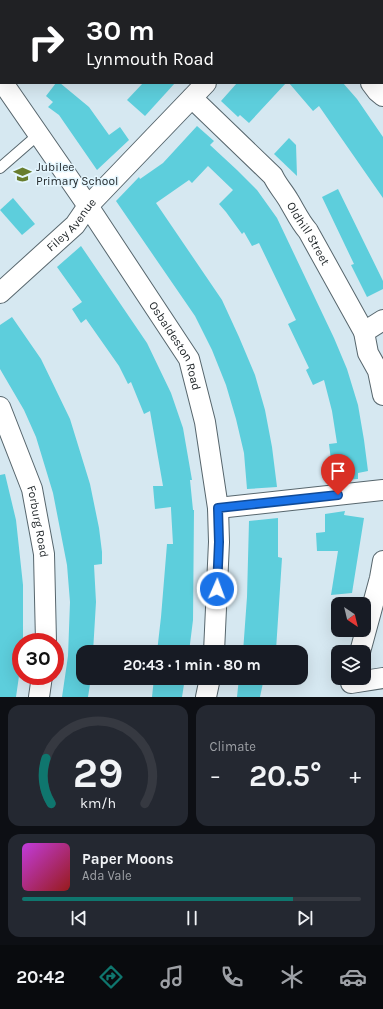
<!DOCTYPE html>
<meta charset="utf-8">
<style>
body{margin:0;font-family:Karla,sans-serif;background:#242831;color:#f1f3f6;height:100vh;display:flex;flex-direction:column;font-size:15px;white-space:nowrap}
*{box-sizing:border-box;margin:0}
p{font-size:13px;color:#9ea1a6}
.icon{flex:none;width:22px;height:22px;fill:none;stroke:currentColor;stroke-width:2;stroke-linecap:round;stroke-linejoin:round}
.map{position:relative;height:697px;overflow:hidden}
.sheet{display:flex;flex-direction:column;gap:8px;padding:8px;background:#0d0f14;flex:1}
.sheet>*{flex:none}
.top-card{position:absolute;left:0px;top:0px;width:383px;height:84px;box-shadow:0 4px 16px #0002;background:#202124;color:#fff;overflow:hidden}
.needle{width:26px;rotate:145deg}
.buttons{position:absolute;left:331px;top:597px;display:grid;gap:8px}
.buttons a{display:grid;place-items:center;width:40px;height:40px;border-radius:8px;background:#171b24;box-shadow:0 4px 16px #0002;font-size:20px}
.speed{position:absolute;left:12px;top:633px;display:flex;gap:8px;font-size:20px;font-weight:700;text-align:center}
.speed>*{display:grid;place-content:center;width:52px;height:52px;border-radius:50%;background:#171b24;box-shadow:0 4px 16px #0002;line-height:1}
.speed .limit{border:6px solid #d22;background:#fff;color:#111}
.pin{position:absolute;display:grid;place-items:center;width:34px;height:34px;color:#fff;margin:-41px -17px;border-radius:50% 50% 50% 0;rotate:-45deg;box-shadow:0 0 4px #0007}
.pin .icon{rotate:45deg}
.me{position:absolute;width:44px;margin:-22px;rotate:2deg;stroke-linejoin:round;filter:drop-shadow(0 0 3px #0008)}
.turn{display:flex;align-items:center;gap:14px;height:84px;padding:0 20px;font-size:18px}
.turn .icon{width:52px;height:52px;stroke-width:2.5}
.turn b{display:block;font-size:28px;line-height:34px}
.big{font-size:30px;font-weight:700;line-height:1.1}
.sheet .widget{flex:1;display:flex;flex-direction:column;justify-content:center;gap:6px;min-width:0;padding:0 14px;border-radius:12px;background:#242831}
.sheet .dial{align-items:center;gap:0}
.dial svg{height:104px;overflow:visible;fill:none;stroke:#363941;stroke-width:7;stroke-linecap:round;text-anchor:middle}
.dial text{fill:#f1f3f6;stroke:none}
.song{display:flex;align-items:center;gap:12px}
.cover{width:48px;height:48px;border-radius:6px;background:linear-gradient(135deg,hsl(290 70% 55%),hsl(0 70% 35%))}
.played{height:4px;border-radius:2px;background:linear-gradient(90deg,#0f766e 80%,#363941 80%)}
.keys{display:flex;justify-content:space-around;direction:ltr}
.heat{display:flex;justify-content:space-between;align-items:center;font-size:22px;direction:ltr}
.sheet .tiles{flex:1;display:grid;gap:8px;grid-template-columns:1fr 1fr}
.widget:last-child{grid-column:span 2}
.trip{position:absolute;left:76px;top:645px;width:232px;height:40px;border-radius:12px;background:#171b24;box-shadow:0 4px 16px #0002;font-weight:700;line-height:40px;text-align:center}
.tab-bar{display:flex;height:64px;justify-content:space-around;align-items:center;background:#090b0e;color:#9ea1a6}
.tab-bar .icon{width:28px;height:28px}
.tab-bar .active{color:#0f766e}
.tab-bar b{font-size:18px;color:#f1f3f6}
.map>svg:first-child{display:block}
</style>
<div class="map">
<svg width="383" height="697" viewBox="0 0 383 697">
<rect width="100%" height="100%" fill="#d6e8f1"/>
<g fill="#5dcedc">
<polygon points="56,83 60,83 89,107 109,135 120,127 129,140 97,170 59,115 48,107 53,102 46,96"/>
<polygon points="143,83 175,83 145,116 127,100"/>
<polygon points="237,83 286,83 249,123 240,115 238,117 221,101"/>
<polygon points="289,83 343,83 357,99 383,137 383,198 319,106 313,111"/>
<polygon points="197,126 214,141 210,145 237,170 257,190 277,218 334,338 347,369 358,405 364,440 368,471 358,473 358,479 342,480 340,467 332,468 329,444 337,443 332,411 324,380 313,385 306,370 309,368 288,324 296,320 259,243 252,246 244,232 242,234 226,212 219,204 233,190 208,166 192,183 189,180 156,203 222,300 239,337 255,375 265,410 272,447 277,487 247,489 244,453 236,419 226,385 212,350 195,316 116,201 139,177 140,179 163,163"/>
<polygon points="289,138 296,145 297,176 274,154"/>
<polygon points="338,189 383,281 383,289 367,297 351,265 354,264 322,197"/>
<polygon points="13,198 35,224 22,235 0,210"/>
<polygon points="81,246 147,343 171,393 183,428 192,480 190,480 193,510 194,510 193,620 189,652 157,652 161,617 167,544 173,544 171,509 171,507 155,509 153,486 163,486 150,411 144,414 131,382 128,384 119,366 86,319 81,323 72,309 82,302 57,267"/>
<polygon points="12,317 41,359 70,419 90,484 99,528 102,552 102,564 94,565 96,602 93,652 83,652 83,678 91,678 88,697 62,697 68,656 70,602 67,565 53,493 36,437 24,410 0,369 0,325"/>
<polygon points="5,474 16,520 23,585 23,642 21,642 21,662 16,697 0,697 0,475"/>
<polygon points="345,511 344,515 364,518 352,593 331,595 338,551 317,551 316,533 325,532 325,514"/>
<polygon points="278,518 278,557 282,558 276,650 267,649 267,652 243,652 247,597 249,521"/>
<polygon points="154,678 185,678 182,697 152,697"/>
<polygon points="239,678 264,678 260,697 237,697"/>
</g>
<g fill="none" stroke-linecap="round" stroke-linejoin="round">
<defs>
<polyline id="lane" points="0,168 39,134"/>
<g id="street">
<polyline points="306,0 307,1"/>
<polyline points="283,1 284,0"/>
<path id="s1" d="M3,83l85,123 101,153 16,63 13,86 1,34 -5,110"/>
<polyline points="371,83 377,91 383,96"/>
<path id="s2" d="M192,98l81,78c4,9 11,16 16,25 6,10 11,21 19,30l56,101 4,21 10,18 5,24"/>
<path id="s3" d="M0,293l75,-68 13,-19 118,-123"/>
<polyline points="364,332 383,320"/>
<path id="s4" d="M0,407l32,82 12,65 2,88"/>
<polyline points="218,508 383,490"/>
<polyline points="360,652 380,578 383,561"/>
<polyline points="351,683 383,678"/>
<polyline points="39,697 42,676"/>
<polyline points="206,697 210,678"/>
</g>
</defs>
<use href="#lane" stroke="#57666d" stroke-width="12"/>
<use href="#street" stroke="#57666d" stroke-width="22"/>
<use href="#lane" stroke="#fff" stroke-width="10"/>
<use href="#street" stroke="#fff" stroke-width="20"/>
</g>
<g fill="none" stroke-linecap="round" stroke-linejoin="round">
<defs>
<polyline id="route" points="217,589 219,542 218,508 338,495"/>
</defs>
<use href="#route" stroke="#114b97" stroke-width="10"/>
<use href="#route" stroke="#1a73e8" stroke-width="7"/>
</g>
<defs>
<symbol id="school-bare" viewBox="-9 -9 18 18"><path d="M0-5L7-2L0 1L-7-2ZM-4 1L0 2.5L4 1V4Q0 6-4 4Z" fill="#687d2e" stroke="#e4f6fe" stroke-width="2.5" paint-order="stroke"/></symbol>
</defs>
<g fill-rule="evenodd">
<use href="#school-bare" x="10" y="162" width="25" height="25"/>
</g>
<g text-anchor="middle" stroke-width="3" stroke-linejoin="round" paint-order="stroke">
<g font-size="12" fill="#242a2d" stroke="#e4f6fe" text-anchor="start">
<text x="36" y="171">Jubilee<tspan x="36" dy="14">Primary School</tspan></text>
</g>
<g font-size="12" fill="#242a2d" stroke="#e4f6fe">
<text dy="4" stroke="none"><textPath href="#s3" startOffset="99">Filey Avenue</textPath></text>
<text dy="4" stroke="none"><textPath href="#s2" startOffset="180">Oldhill Street</textPath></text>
<text dy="4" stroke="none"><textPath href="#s1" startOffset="315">Osbaldeston Road</textPath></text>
<text dy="4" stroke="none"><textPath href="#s4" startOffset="121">Forburg Road</textPath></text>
</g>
</g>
</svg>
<div class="buttons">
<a><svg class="needle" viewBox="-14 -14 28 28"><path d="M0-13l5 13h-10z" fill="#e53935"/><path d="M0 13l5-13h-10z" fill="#9ea1a6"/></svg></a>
<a><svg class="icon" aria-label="layers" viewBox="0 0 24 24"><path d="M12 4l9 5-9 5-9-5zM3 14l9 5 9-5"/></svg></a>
</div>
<div class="speed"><div class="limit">30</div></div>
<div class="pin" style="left:338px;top:495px;background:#d93025"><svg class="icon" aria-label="arrive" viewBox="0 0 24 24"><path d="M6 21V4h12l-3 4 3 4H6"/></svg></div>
<svg class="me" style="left:217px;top:589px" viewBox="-20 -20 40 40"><circle r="17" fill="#1a73e8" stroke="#fff" stroke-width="3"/><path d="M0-11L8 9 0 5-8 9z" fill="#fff"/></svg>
<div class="trip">20:43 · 1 min · 80 m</div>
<div class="top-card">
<div class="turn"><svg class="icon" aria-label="right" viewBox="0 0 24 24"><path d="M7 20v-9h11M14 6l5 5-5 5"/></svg><div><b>30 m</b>Lynmouth Road</div></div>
</div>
</div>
<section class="sheet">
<div class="tiles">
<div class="widget dial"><svg viewBox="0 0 100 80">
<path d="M14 69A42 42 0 1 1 86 69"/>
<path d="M14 69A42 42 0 0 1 10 34" stroke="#0f766e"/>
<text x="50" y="56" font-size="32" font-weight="700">29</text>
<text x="50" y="72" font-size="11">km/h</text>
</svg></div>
<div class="widget"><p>Climate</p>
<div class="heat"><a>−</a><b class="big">20.5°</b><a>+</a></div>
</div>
<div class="widget">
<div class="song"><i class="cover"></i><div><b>Paper Moons</b><p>Ada Vale</p></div></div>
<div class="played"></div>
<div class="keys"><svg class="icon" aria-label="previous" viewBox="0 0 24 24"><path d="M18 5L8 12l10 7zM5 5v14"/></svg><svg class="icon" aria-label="pause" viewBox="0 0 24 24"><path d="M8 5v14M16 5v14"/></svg><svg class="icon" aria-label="next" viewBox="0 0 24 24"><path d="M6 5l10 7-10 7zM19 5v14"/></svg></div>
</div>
</div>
</section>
<nav class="tab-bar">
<b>20:42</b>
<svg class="icon active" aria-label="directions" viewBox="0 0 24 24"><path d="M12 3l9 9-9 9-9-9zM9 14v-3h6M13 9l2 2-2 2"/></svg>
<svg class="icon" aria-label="music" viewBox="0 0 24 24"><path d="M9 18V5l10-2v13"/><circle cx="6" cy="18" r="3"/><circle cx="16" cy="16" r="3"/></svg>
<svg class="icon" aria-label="phone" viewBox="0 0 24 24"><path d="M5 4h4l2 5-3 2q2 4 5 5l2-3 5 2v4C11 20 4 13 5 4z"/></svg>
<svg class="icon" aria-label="climate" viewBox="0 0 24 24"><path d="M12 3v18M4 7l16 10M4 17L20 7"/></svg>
<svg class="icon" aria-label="car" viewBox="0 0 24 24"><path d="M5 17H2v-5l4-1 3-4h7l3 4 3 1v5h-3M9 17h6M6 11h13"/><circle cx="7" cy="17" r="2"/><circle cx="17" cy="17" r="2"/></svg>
</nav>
